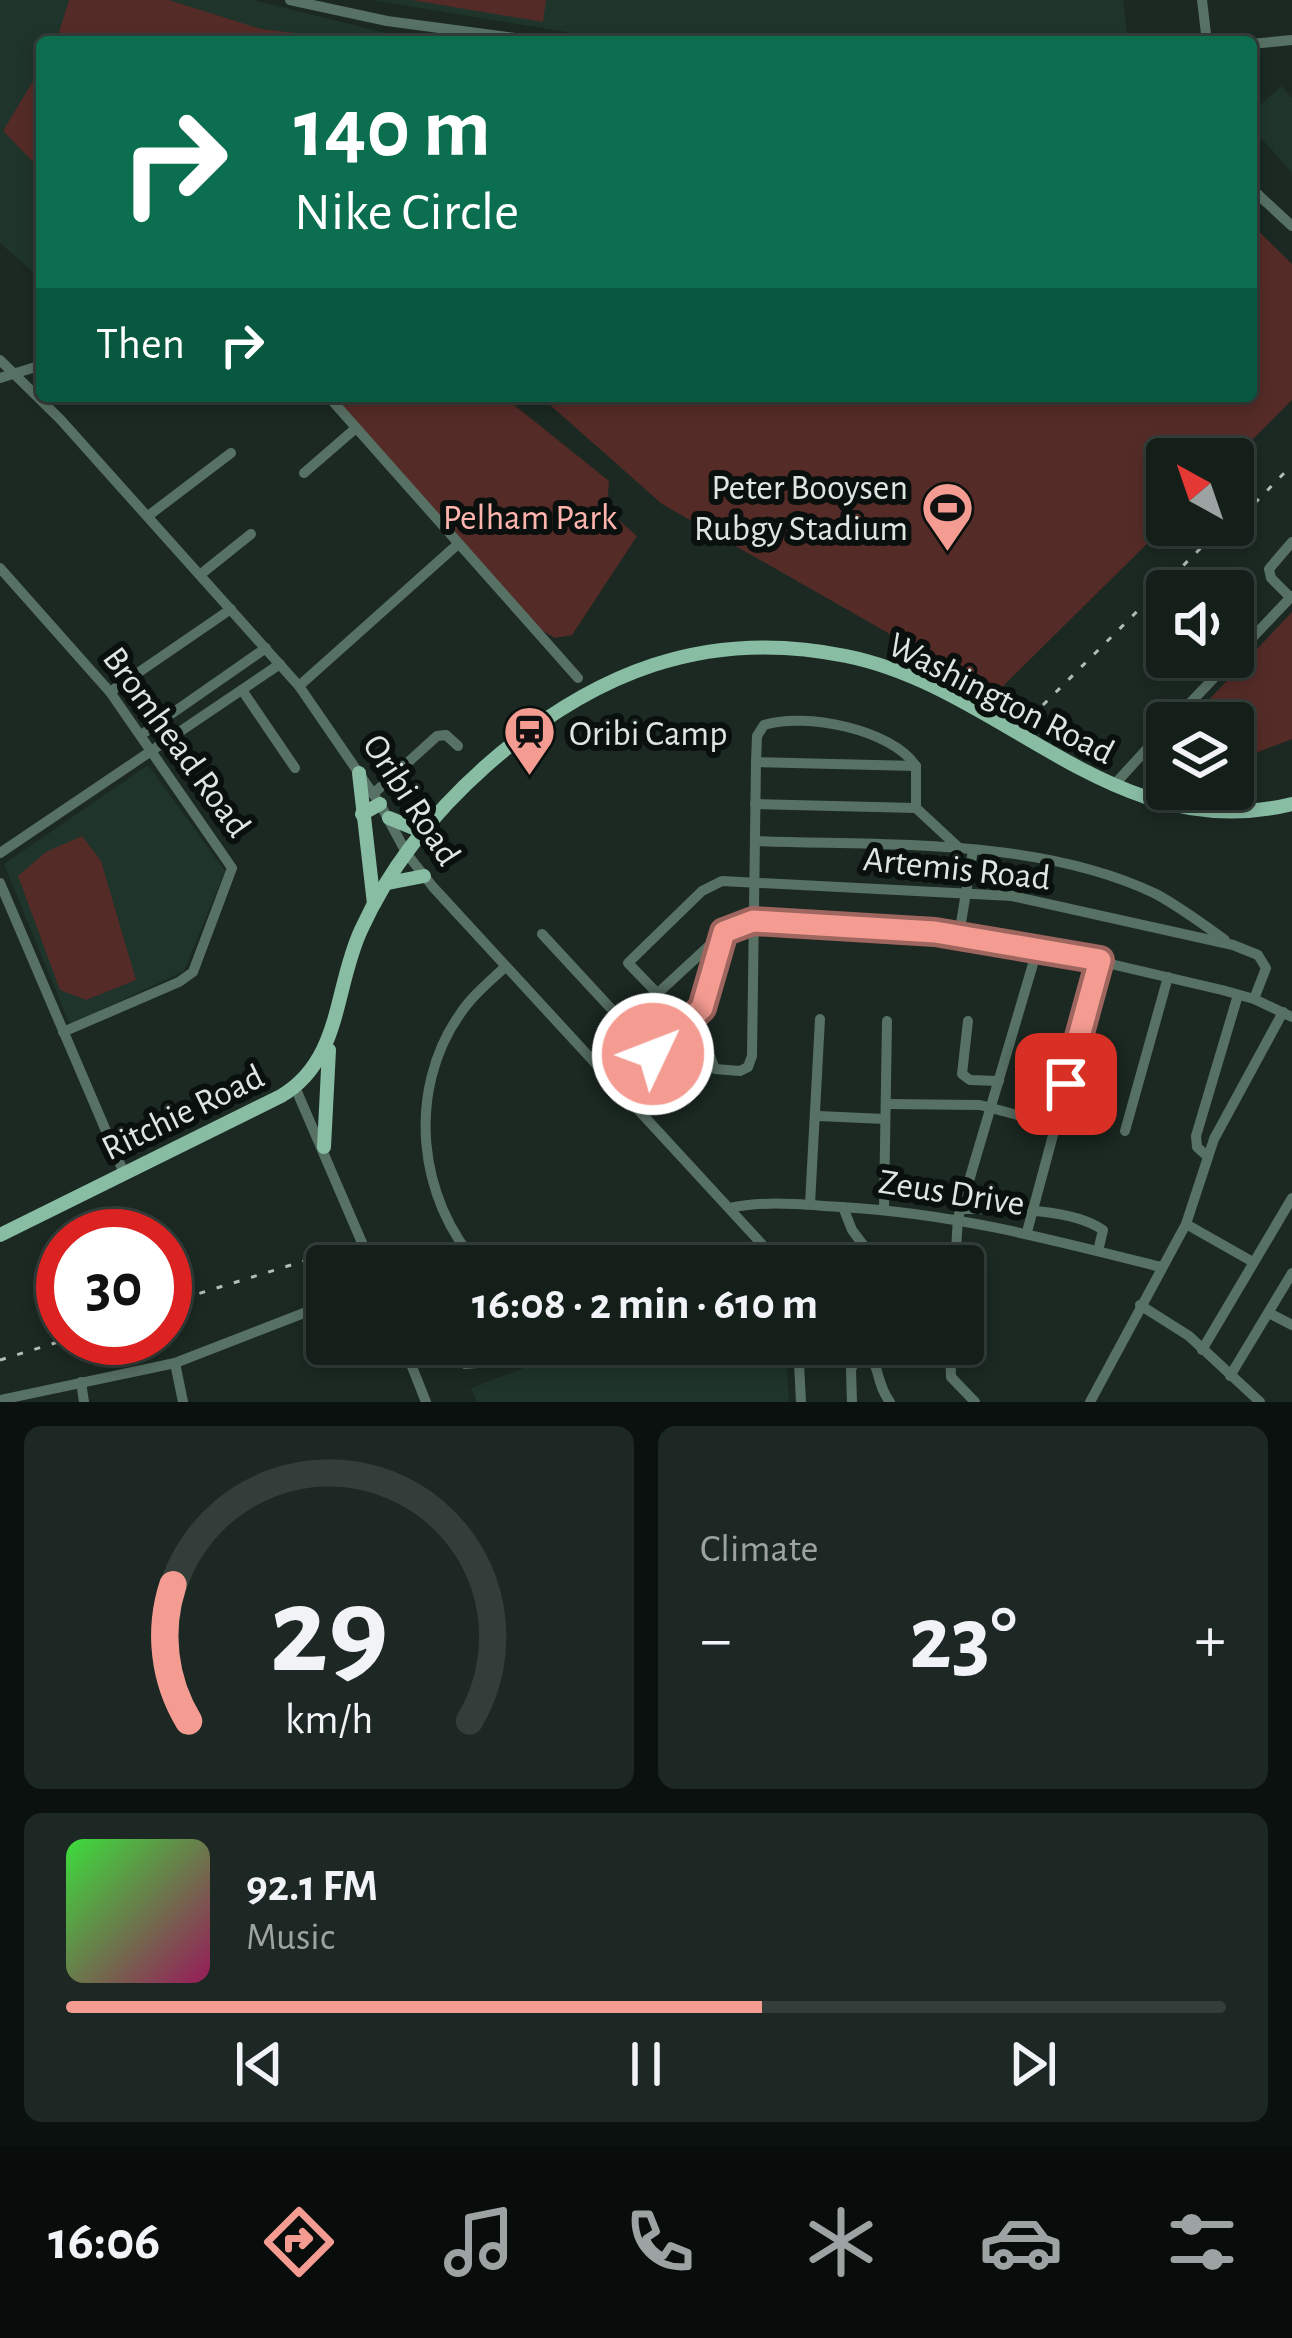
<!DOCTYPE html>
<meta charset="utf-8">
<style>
body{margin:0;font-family:"Alegreya Sans",sans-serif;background:#1d2723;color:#f1f3f6;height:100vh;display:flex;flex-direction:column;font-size:45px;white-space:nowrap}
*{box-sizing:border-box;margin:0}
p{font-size:39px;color:#9da2a2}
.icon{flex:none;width:66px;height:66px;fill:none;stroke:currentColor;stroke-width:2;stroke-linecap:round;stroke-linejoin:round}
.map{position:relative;height:1402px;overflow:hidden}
.sheet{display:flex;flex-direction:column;gap:24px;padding:24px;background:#0b110e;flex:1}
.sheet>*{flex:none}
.top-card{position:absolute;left:36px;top:36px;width:1221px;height:366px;border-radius:12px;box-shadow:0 6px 18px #0003,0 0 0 3px #333d39;background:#0b6e4f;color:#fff;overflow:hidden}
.needle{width:78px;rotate:320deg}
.fabs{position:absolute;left:1146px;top:438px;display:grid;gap:24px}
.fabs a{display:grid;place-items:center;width:108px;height:108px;border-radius:12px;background:#141f1a;box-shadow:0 6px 18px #0003,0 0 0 3px #333d39;font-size:60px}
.speed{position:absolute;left:36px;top:1209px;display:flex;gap:24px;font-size:60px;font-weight:700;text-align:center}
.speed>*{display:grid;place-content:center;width:156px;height:156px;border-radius:50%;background:#141f1a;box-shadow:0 6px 18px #0003,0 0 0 3px #333d39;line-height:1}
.speed .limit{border:18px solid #d22;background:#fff;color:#111}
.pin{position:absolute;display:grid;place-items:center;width:102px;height:102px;color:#fff;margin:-51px;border-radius:24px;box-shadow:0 6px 18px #0006}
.me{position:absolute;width:132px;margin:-66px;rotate:47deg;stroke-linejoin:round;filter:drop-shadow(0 0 9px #0008)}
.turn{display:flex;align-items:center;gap:42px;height:252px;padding:0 60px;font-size:54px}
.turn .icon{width:156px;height:156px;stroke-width:2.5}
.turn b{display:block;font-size:84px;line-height:102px}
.then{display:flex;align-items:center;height:114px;padding:0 60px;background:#0003;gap:24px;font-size:45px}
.big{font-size:90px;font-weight:600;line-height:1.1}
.sheet .card{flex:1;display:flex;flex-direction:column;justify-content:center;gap:18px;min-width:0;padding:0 42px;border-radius:18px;background:#1d2723}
.sheet .dial{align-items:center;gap:0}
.dial svg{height:312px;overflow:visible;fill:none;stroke:#333d39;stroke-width:7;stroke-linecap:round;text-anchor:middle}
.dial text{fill:#f1f3f6;stroke:none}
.song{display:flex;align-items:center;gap:36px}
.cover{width:144px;height:144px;border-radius:18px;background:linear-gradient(135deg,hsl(120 70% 55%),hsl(330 70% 35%))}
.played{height:12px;border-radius:6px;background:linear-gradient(90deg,#f59c92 60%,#333d39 60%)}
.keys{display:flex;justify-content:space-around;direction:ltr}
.heat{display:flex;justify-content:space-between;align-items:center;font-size:66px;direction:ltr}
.sheet .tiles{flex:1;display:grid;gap:24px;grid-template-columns:1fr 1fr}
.card:last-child{grid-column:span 2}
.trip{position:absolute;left:306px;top:1245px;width:678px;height:120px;border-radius:12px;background:#141f1a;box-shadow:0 6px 18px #0003,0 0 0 3px #333d39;font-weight:600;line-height:120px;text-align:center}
.menu{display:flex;height:192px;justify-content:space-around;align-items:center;background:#080c0a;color:#9da2a2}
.menu .icon{width:84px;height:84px}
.menu .active{color:#f59c92}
.menu b{font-size:54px;color:#f1f3f6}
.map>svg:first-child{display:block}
</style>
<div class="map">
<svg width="1292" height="1402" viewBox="0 0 1292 1402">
<rect width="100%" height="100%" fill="#1b2922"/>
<g fill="#1f342b">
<polygon points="0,0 253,0 422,42 42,42 42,280 0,243"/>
<polygon points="371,0 1123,0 1128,42 628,42"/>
<polygon points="1282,86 1292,98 1292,173 1251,127 1251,113"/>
<polygon points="148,765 225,871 184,971 70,1025 4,864"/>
<polygon points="786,1355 789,1402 477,1402 471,1388 524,1368"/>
</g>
<g fill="#542b27">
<polygon points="69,0 169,0 261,29 373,42 56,42"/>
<polygon points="412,0 546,0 543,22"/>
<polygon points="42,66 42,171 3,131"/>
<polygon points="1251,224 1292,264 1292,400 1233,459 1167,459 1167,524 995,694 662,504 540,396 1251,396"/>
<polygon points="323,396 503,396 609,481 607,510 637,536 572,635 555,638 516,615"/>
<polygon points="1292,612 1292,739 1253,754 1233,750 1233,723 1187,723"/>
<polygon points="82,836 101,861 136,980 86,1000 60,990 18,876 46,852"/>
</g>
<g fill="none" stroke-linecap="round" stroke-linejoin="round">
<g stroke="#587165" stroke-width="10">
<polyline points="290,0 387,21 545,42"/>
<polyline points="1202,0 1207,42"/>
<polyline points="1251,44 1292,40"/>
<polyline points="1251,188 1292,226"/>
<polyline points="0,360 60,419 299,686 380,804 407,854 433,887 782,1266"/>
<polyline points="0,378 42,365"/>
<polyline points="328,396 578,678"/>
<polyline points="304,473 356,428"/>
<polyline points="148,516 231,453"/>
<polyline points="0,568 110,692 232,868 193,972 179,982 63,1032"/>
<polyline points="201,574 251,534"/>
<polyline points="1290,597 1271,578 1269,569 1292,542"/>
<polyline points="299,686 458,544"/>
<polyline points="242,690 295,768"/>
<polyline points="110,692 231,609"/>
<polyline points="1171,723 1292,596"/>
<polyline points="141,735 266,648"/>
<polyline points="756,762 916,766"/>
<polyline points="1113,786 1167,727"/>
<polyline points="373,794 437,736 446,735 458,746"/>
<polyline points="755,804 916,808"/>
<polyline points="916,808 958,847"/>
<path d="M755,841c128,5 283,-4 401,53 24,13 47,30 69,46"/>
<polyline points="0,853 280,664"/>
<polyline points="0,883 124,1173"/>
<polyline points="542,934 653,1054"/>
<polyline points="959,935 973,850"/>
<polyline points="657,994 724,932 753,921 935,932 1038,947 1222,990 1254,999 1292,1017"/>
<path d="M694,1015l21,54 25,2 8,-4 4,-11 4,-294 1,-26 7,-11c41,-13 127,4 152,41v42"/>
<polyline points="968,1021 962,1074 970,1080 999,1081"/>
<polyline points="686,1023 628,963 702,891 722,881 1012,896 1233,945 1258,955 1266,968 1254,999"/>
<polyline points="617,1085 702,1008 724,932"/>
<polyline points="295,1087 372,1266"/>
<polyline points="886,1104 980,1105 1055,1125"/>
<polyline points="818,1116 885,1119"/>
<polyline points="1125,1131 1168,977"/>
<polyline points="1207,1156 1197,1147 1196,1136 1238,995"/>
<polyline points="810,1204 820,1019"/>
<polyline points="843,1207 852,1230 879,1266"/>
<path d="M730,1208c36,-8 75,-3 111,-1 111,6 213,33 320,60"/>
<polyline points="884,1208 887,1021"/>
<path d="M961,1209c39,0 110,-2 142,21l-5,21"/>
<polyline points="1186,1224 1253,1262"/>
<polyline points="1027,1232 1100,960"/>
<path d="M479,1266c-61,-67 -73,-175 -19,-252 12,-18 29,-32 45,-47"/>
<polyline points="955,1266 958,1218 1038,947"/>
<polyline points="1140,1305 1189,1336 1260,1402"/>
<polyline points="1269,1313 1292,1325"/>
<polyline points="403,1344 426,1402"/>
<polyline points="798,1344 801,1402"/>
<path d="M865,1344c14,18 11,40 25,58"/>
<polyline points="950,1344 951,1377 975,1402"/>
<polyline points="1202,1350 1292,1198"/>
<polyline points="175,1363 183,1402"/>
<polyline points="465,1364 719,1344"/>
<polyline points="1230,1376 1292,1273"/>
<polyline points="81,1382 84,1402"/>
<polyline points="0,1400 175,1363 327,1304"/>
<polyline points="852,1402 851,1370 861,1344"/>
<polyline points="1090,1402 1186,1224 1214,1139 1283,1012"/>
</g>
<g stroke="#88bda4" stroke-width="14">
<polyline points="359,773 374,904"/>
<polyline points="362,814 380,804"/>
<polyline points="389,818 421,831"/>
<polyline points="388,883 424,876"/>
<polyline points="324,1147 329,1050"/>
<path d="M0,1235l281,-139c61,-36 53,-108 80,-166 29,-64 74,-119 126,-165 105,-92 218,-138 359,-109 159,32 268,192 446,148"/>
</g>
<g stroke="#b3bdb8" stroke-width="3" stroke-dasharray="6 12" stroke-linecap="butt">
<polyline points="1217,542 1292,465"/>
<polyline points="1043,705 1224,525"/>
<polyline points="165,1304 330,1253"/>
<polyline points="0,1360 71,1338"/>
</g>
</g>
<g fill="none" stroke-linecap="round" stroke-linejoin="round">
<defs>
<polyline id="route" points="653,1054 702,1008 724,932 753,921 935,932 1100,960 1066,1084"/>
</defs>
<use href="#route" stroke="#9f655f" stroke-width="30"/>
<use href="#route" stroke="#f59c92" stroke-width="21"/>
</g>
<defs>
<symbol id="stadium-pin" viewBox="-11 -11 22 30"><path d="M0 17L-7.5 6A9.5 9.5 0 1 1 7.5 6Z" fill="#f59c92" stroke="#0a100d"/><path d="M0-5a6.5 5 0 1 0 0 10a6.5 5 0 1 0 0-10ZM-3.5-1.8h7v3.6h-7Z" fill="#111"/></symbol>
<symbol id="station-pin" viewBox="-11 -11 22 30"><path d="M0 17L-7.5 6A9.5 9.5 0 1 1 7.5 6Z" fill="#f59c92" stroke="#0a100d"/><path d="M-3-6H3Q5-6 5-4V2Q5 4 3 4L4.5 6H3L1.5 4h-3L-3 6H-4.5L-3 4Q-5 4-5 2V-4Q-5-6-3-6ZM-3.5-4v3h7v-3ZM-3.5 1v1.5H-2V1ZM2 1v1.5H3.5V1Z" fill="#111"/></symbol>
</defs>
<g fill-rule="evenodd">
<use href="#stadium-pin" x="918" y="478" width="59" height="81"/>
<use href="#station-pin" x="500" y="702" width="59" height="81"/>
</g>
<g text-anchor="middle" stroke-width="12" stroke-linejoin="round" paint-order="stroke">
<g font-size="36" fill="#dde6e1" stroke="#0a100d" text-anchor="end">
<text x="908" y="499">Peter Booysen<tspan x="908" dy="41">Rubgy Stadium</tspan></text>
<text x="569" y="745" text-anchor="start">Oribi Camp</text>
</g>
<g font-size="36" fill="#ffb5ad" stroke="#0a100d">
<text x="530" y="529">Pelham Park</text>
</g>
<g font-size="36" fill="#dde6e1" stroke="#0a100d">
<text transform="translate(1002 697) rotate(27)" y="13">Washington Road</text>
<text transform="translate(178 741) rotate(54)" y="13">Bromhead Road</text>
<text transform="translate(413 799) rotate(57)" y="13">Oribi Road</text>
<text transform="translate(957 867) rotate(6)" y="13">Artemis Road</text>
<text transform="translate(182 1111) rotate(-26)" y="13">Ritchie Road</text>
<text transform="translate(952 1191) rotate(9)" y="13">Zeus Drive</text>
</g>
</g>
</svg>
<div class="fabs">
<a><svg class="needle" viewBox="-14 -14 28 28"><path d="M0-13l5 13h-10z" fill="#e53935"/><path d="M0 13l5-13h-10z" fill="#9da2a2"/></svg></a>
<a><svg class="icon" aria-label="sound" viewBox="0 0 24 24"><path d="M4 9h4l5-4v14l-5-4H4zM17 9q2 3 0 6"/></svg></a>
<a><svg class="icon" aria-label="layers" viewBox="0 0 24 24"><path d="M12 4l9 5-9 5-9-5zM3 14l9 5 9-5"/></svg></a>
</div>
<div class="speed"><div class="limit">30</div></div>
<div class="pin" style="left:1066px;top:1084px;background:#d93025"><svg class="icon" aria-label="arrive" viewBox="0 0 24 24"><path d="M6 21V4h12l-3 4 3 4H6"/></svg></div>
<svg class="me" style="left:653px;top:1054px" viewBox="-20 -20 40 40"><circle r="17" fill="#f59c92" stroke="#fff" stroke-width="3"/><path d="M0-11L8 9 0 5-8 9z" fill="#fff"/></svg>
<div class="trip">16:08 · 2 min · 610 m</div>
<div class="top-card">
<div class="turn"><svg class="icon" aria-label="right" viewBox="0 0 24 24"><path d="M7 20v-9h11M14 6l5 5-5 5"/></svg><div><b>140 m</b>Nike Circle</div></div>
<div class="then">Then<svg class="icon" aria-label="right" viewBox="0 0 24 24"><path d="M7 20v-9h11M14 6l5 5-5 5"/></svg></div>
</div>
</div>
<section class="sheet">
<div class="tiles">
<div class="card dial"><svg viewBox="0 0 100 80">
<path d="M14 69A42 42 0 1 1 86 69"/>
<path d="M14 69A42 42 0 0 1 10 34" stroke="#f59c92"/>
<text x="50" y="56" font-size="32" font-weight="700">29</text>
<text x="50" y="72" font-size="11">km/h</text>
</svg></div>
<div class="card"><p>Climate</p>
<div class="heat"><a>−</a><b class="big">23°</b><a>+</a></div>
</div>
<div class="card">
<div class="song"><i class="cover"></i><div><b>92.1 FM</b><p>Music</p></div></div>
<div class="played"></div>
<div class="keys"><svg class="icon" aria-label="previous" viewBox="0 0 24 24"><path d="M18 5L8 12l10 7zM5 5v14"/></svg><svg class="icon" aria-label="pause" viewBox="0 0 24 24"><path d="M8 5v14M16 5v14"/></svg><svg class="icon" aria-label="next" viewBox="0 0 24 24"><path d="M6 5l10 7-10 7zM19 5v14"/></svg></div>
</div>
</div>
</section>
<nav class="menu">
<b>16:06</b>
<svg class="icon active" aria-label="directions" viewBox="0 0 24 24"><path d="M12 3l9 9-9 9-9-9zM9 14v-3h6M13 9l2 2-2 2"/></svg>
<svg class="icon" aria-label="music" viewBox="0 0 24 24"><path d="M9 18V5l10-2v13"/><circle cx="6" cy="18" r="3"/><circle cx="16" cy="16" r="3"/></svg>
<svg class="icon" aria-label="phone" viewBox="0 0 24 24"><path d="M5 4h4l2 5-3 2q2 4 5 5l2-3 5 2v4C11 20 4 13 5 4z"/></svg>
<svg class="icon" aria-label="climate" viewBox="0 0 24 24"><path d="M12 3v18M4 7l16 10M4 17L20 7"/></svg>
<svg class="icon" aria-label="car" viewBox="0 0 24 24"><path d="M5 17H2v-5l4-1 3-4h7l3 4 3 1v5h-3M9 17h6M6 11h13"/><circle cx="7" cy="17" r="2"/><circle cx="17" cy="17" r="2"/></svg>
<svg class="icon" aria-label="filters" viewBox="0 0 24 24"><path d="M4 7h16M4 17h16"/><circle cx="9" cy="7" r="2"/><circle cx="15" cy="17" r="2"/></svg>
</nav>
